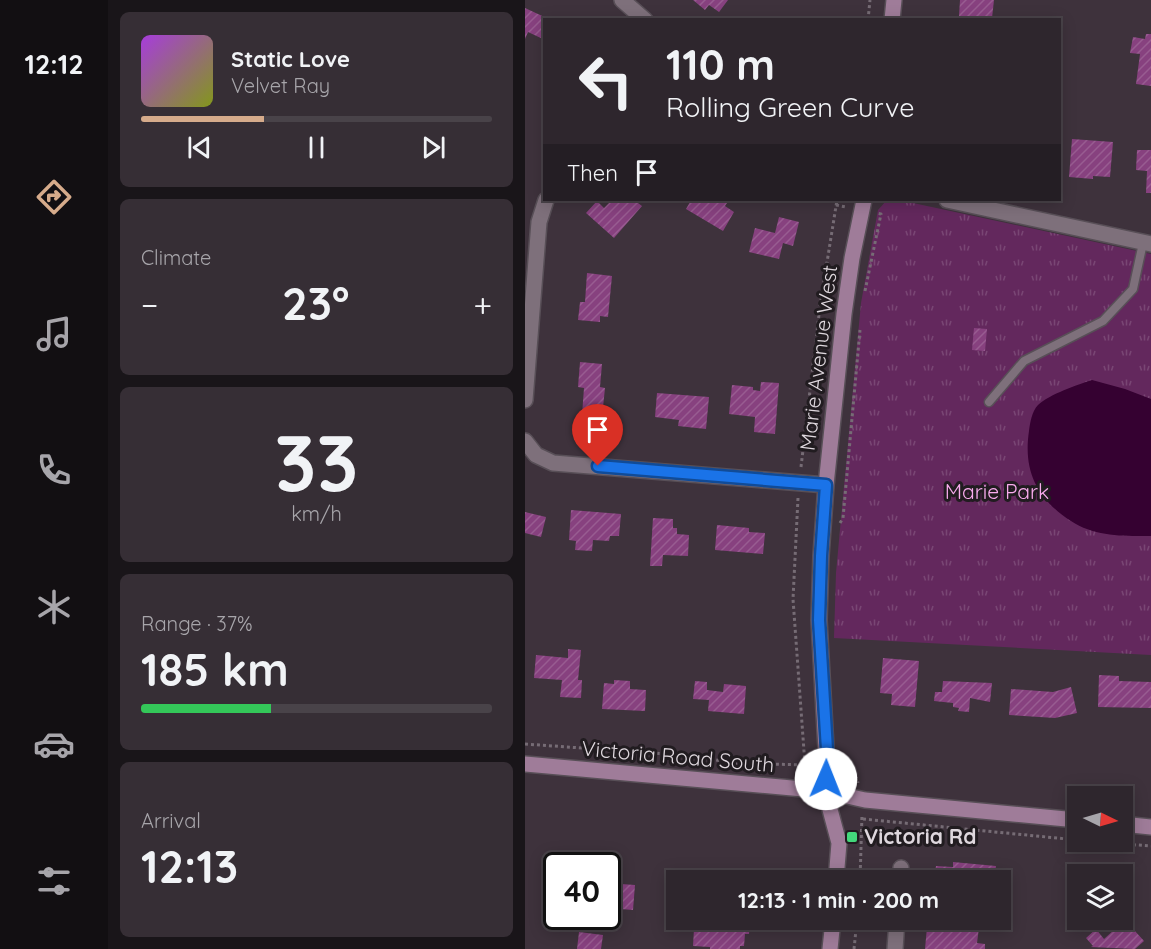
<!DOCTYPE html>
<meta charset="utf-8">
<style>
body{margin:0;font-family:Quicksand,sans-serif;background:#362e35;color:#f1f3f6;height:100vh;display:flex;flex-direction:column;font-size:22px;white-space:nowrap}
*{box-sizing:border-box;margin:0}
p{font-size:20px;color:#a7a5aa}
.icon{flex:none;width:33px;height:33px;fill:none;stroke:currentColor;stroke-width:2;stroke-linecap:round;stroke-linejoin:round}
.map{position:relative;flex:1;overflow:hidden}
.panel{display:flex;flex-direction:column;gap:12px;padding:12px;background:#191519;width:417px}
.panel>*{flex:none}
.hud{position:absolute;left:18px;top:18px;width:518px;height:183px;border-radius:0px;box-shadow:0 3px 15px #0003,0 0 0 2px #494349;background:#2e262d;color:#f1f3f6;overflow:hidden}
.needle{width:39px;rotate:95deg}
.fabs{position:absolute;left:542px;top:786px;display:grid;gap:12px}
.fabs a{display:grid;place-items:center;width:66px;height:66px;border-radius:0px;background:#2e262d;box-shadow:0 3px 15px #0003,0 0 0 2px #494349;font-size:30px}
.speed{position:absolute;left:18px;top:852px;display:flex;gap:12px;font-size:30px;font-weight:700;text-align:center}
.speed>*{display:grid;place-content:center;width:78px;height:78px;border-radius:50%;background:#2e262d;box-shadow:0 3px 15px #0003,0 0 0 2px #494349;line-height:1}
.speed .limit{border:3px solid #111;border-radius:9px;background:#fff;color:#111}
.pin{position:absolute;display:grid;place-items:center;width:51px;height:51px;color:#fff;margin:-62px -26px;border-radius:50% 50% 50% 0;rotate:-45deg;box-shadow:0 0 6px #0007}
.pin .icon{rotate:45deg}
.me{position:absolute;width:66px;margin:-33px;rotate:1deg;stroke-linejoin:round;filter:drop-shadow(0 0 4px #0008)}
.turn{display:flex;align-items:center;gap:21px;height:126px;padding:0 24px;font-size:27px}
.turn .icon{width:78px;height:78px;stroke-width:2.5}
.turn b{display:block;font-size:42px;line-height:51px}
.then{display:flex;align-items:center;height:57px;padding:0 24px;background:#0003;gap:12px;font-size:22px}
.big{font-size:45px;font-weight:700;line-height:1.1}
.panel .tile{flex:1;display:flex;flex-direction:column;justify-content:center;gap:9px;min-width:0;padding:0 21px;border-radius:9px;background:#362e35}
.panel .dial{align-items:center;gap:0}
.dial b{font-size:78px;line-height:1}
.song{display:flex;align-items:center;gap:18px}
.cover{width:72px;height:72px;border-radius:9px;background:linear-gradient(135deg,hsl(280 70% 55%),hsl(70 70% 35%))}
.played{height:6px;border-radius:3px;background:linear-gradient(90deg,#d6ab8b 35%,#494349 35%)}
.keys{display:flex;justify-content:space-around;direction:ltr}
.heat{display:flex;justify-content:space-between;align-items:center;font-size:33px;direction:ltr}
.charge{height:9px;border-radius:4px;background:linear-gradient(90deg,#34c759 37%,#494349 0)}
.trip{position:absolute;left:141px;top:870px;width:345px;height:60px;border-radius:0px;background:#2e262d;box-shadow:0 3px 15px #0003,0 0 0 2px #494349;font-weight:700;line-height:60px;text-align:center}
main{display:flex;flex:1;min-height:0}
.tab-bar{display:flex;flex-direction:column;width:108px;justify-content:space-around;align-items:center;background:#120f12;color:#a7a5aa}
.tab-bar .icon{width:42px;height:42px}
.tab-bar .current{color:#d6ab8b}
.tab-bar b{font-size:27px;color:#f1f3f6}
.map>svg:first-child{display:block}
</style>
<main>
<nav class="tab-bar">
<b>12:12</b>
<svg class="icon current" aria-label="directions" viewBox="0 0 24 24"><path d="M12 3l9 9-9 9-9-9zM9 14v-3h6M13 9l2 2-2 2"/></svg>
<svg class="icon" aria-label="music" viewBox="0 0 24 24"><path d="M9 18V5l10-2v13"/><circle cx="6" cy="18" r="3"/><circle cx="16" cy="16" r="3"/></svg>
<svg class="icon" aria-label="phone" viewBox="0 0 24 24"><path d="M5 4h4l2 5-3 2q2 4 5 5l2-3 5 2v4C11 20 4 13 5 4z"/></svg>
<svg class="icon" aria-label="climate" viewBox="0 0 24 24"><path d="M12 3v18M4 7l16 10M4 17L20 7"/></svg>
<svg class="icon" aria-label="car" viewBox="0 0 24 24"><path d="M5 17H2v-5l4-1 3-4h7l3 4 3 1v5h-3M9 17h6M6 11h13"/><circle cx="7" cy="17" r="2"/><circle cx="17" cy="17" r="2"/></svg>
<svg class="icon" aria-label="filters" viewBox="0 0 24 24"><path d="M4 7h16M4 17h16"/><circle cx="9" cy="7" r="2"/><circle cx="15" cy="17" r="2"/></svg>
</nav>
<section class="panel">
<div class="tile">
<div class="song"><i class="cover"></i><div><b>Static Love</b><p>Velvet Ray</p></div></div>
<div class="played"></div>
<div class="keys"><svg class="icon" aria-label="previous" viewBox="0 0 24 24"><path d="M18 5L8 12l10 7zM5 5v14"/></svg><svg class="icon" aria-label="pause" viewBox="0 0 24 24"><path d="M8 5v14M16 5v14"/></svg><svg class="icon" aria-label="next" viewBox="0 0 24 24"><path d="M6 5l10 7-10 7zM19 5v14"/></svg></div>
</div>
<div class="tile"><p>Climate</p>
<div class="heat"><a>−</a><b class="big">23°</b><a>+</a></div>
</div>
<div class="tile dial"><b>33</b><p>km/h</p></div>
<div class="tile"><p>Range · 37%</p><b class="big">185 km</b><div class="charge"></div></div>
<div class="tile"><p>Arrival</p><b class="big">12:13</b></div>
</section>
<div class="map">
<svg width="626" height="949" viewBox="0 0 626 949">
<defs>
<pattern id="park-tufts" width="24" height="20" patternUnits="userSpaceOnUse" patternTransform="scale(1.5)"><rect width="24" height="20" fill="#63285d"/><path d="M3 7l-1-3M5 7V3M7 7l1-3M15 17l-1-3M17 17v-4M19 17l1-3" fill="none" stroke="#794674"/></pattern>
<pattern id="building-hatch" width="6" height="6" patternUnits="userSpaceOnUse" patternTransform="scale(1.5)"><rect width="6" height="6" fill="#87417f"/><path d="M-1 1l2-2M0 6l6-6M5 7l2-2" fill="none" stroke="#985c91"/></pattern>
</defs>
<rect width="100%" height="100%" fill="#3e323c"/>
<polygon fill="url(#park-tufts)" points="362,200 374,200 626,254 626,655 309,638 311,573 336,303 353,210"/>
<path fill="#350131" d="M567,380l33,9 26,10v137c-27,0 -56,1 -80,-15 -34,-22 -48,-50 -42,-90 1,-8 3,-20 9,-26 12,-11 39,-20 54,-25z"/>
<g fill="url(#building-hatch)">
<polygon points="168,0 203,0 194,12 184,5 180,10"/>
<polygon points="435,0 469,0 467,18 434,16"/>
<polygon points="0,8 26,20 20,20 20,40 3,32 0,39"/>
<polygon points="621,34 626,34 626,86 611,84 615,54 605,53 608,37 620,39"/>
<polygon points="547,139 588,142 585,177 568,176 568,179 544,177"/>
<polygon points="612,150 626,150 626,193 621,193 622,171 611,170"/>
<polygon points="87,200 109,200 117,206 89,238 61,213 72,201 79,208"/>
<polygon points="161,200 204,200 200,206 209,212 198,231 161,209 165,202"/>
<polygon points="254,217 274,222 268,246 258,243 254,259 224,252 230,228 250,233"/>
<polygon points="62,273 87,276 83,317 75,316 75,322 53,320 55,302 60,302"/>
<polygon points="449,328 462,329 460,351 447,350"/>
<polygon points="55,362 77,364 75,387 80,388 77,417 57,415 59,388 53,387"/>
<polygon points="236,382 254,383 250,434 229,432 230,417 204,414 207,385 228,387 228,390 235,391"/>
<polygon points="132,393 184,397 181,429 153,426 154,420 130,417"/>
<polygon points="46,510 96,514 94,536 85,536 84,541 68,540 67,551 50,550 51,541 44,540"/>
<polygon points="0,512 21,517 16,537 0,533"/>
<polygon points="128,518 148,519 148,528 152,528 152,534 164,535 163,556 138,555 137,566 125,566"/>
<polygon points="192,525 224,528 224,532 240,533 238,554 190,550"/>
<polygon points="43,649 56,650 53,680 57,680 56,698 35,697 37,680 9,678 11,655 43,658"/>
<polygon points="358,658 394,661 390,707 366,705 367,694 355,693"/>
<polygon points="574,675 594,676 594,681 626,682 626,708 573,707"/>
<polygon points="89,680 105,681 105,689 121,690 120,711 77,709 79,683 89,684"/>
<polygon points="170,681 182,682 182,690 198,692 199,684 221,686 219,714 183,711 184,700 168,699"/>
<polygon points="418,681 467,683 465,702 445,698 444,712 433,711 434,708 428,707 428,703 409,701 410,692 417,692"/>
<polygon points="546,687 552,713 530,718 484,715 486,689 528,692"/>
<polygon points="428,862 471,866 469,880 409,880 411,866 428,867"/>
<polygon points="82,883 110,885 108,910 82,908"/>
<polygon points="195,920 225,920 224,934 220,934 219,946 215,946 215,949 185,949 185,947 168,946 169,929 194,931"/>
<polygon points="416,920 455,920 452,943 460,944 460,949 400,949 402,927 419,929 419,924 415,924"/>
<polygon points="600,920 619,941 610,949 566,947 568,946 561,938 571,929 579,939"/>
<polygon points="54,932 78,935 76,949 52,949"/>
</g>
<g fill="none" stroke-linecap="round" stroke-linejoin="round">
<defs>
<polyline id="lane" points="464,402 499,361 578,321 608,289 618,243"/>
<g id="street">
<polyline points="97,0 120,20"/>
<polyline points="422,200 626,244"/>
<polyline points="0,400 14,222 21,200"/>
<polyline points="0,441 11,455 28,463 301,485"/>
<polyline points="375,880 376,868"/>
<polyline points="370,949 372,920"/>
</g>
<g id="secondary">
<polyline points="367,20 369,0"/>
<polyline points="0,764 300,791 340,800 552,820"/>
<polyline points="597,824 626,827"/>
<polyline points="311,880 314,843 300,791 302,767 294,620 296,556 301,485 319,314 327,258 339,200"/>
<polyline points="305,949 308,920"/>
</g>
</defs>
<use href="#lane" stroke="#584f57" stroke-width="11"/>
<use href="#street" stroke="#584f57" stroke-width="18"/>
<use href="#secondary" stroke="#584f57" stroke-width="18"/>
<g stroke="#766c75" stroke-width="3" stroke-dasharray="3 3" stroke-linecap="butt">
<polyline points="343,20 345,0"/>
<polyline points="311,205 321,207"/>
<polyline points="340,291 356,214 351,213"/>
<polyline points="276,467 295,306 312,200"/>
<polyline points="273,498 268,599 280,765"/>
<polyline points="315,523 318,518 335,330"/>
<polyline points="0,744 170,756 207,763 280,765"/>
<polyline points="318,759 324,767"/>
<polyline points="317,767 324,767 332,779 333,783"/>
<polyline points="338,819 552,840"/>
<polyline points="572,842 626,846"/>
<polyline points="335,880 337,814"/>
<polyline points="329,949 332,920"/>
</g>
<use href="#lane" stroke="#7e707b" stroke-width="8"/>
<use href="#street" stroke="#7e707b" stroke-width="15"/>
<use href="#secondary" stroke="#9f7c99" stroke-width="15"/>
</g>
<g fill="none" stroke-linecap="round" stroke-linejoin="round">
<defs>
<polyline id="route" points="73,466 301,485 296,556 294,620 303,766 301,779"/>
</defs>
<use href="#route" stroke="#114b97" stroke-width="15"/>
<use href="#route" stroke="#1a73e8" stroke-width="10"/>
</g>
<rect fill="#43d77b" stroke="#211c20" stroke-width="2" x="321" y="831" width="12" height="12" rx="3"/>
<g text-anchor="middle" stroke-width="6" stroke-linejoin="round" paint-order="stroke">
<g font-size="21" fill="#ded7dd" stroke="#211c20">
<text transform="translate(294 358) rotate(-83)" y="7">Marie Avenue West</text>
<text transform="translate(153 757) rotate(5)" y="7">Victoria Road South</text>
</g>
<g font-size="21" fill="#f9abee" stroke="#211c20">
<text x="472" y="499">Marie Park</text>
</g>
<g font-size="21" font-weight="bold" fill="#ded7dd" stroke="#211c20" text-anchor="start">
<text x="339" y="844">Victoria Rd</text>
</g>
</g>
</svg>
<div class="fabs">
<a><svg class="needle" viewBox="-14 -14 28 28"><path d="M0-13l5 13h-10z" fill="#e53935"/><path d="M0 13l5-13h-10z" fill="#a7a5aa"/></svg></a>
<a><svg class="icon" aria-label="layers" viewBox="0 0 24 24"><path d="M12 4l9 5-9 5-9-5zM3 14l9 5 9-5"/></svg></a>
</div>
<div class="speed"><div class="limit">40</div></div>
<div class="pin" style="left:73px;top:466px;background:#d93025"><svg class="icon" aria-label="arrive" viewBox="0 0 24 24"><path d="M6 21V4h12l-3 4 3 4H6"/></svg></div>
<svg class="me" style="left:301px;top:779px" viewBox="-20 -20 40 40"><circle r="19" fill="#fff"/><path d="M0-13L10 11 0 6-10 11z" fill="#1a73e8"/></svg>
<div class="trip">12:13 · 1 min · 200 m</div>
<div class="hud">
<div class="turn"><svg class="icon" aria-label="left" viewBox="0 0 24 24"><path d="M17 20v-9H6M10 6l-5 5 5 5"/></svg><div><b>110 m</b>Rolling Green Curve</div></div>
<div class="then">Then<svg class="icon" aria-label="arrive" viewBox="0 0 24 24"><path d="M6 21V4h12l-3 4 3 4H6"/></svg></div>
</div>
</div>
</main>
